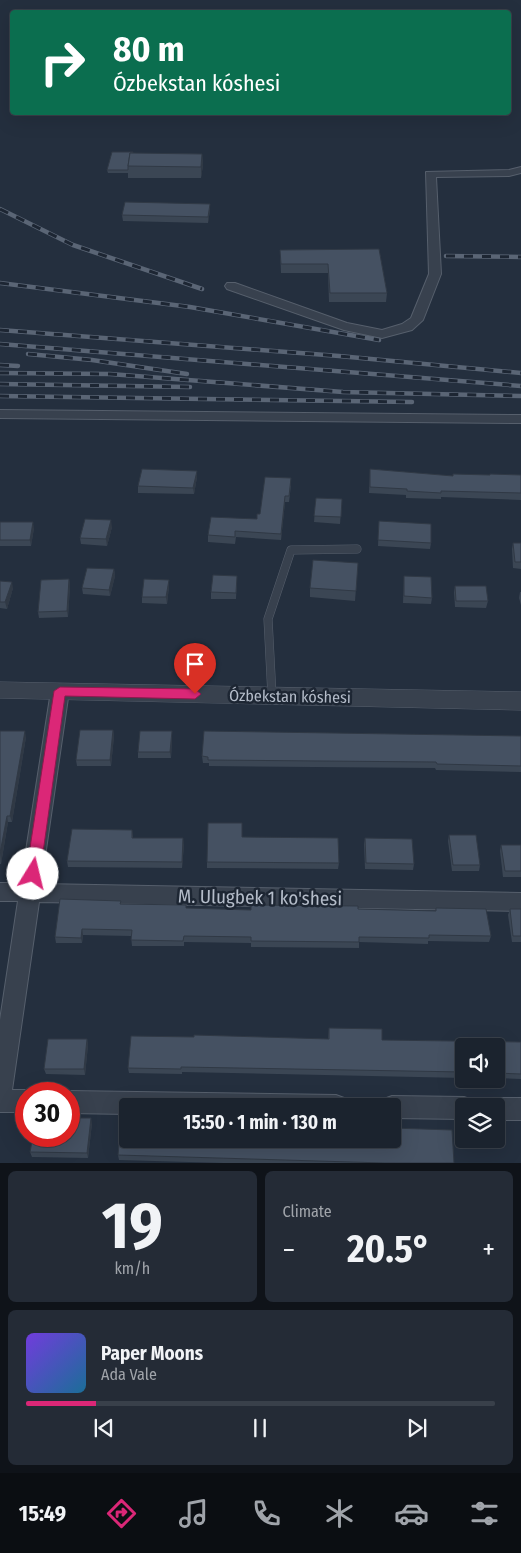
<!DOCTYPE html>
<meta charset="utf-8">
<style>
body{margin:0;font-family:"Fira Sans Condensed",sans-serif;background:#242b36;color:#f1f3f6;height:100vh;display:flex;flex-direction:column;font-size:19px;white-space:nowrap}
*{box-sizing:border-box;margin:0}
p{font-size:16px;color:#a0a4aa}
.icon{flex:none;width:28px;height:28px;fill:none;stroke:currentColor;stroke-width:2;stroke-linecap:round;stroke-linejoin:round}
.map{position:relative;height:1163px;overflow:hidden}
.drawer{display:flex;flex-direction:column;gap:8px;padding:8px;background:#0f1319;flex:1}
.drawer>*{flex:none}
.hud{position:absolute;left:10px;top:10px;width:501px;height:105px;border-radius:5px;box-shadow:0 5px 20px #0002,0 0 0 1px #39404a;background:#0b6e4f;color:#fff;overflow:hidden}
.buttons{position:absolute;left:455px;top:1038px;display:grid;gap:10px}
.buttons a{display:grid;place-items:center;width:50px;height:50px;border-radius:5px;background:#1b232e;box-shadow:0 5px 20px #0002,0 0 0 1px #39404a;font-size:25px}
.speed{position:absolute;left:15px;top:1082px;display:flex;gap:10px;font-size:25px;font-weight:700;text-align:center}
.speed>*{display:grid;place-content:center;width:65px;height:65px;border-radius:50%;background:#1b232e;box-shadow:0 5px 20px #0002,0 0 0 1px #39404a;line-height:1}
.speed .limit{border:8px solid #d22;background:#fff;color:#111}
.pin{position:absolute;display:grid;place-items:center;width:42px;height:42px;color:#fff;margin:-51px -21px;border-radius:50% 50% 50% 0;rotate:-45deg;box-shadow:0 0 5px #0007}
.pin .icon{rotate:45deg}
.me{position:absolute;width:55px;margin:-28px;rotate:9deg;stroke-linejoin:round;filter:drop-shadow(0 0 4px #0008)}
.turn{display:flex;align-items:center;gap:18px;height:105px;padding:0 20px;font-size:22px}
.turn .icon{width:65px;height:65px;stroke-width:2.5}
.turn b{display:block;font-size:35px;line-height:42px}
.big{font-size:38px;font-weight:700;line-height:1.1}
.drawer .tile{flex:1;display:flex;flex-direction:column;justify-content:center;gap:8px;min-width:0;padding:0 18px;border-radius:8px;background:#242b36}
.drawer .dial{align-items:center;gap:0}
.dial b{font-size:65px;line-height:1}
.song{display:flex;align-items:center;gap:15px}
.cover{width:60px;height:60px;border-radius:8px;background:linear-gradient(135deg,hsl(260 70% 55%),hsl(200 70% 35%))}
.played{height:5px;border-radius:2px;background:linear-gradient(90deg,#db2777 15%,#39404a 15%)}
.keys{display:flex;justify-content:space-around;direction:ltr}
.heat{display:flex;justify-content:space-between;align-items:center;font-size:28px;direction:ltr}
.drawer .tiles{flex:1;display:grid;gap:8px;grid-template-columns:1fr 1fr}
.tile:last-child{grid-column:span 2}
.trip{position:absolute;left:119px;top:1098px;width:282px;height:50px;border-radius:5px;background:#1b232e;box-shadow:0 5px 20px #0002,0 0 0 1px #39404a;font-weight:700;line-height:50px;text-align:center}
.dock{display:flex;height:80px;justify-content:space-around;align-items:center;background:#0b0e12;color:#a0a4aa}
.dock .icon{width:35px;height:35px}
.dock .on{color:#db2777}
.dock b{font-size:22px;color:#f1f3f6}
.map>svg:first-child{display:block}
</style>
<div class="map">
<svg width="521" height="1163" viewBox="0 0 521 1163">
<rect width="100%" height="100%" fill="#242f3e"/>
<g fill="none" stroke-linecap="round" stroke-linejoin="round">
<defs>
<polyline id="service" points="272,696 268,619 291,550 357,549"/>
<g id="minor">
<polygon points="521,167 521,173 509,176 436,177 441,274 423,320 412,330 382,338 344,330 227,289 225,286 227,283 235,283 347,323 382,330 402,324 411,318 429,274 426,172 509,170"/>
<polygon points="0,410 521,415 521,423 0,418"/>
<polygon points="60,684 66,686 69,691 41,884 521,893 521,911 39,902 12,1090 26,1090 34,1094 26,1094 26,1112 0,1112 0,1020 18,901 0,901 0,883 21,883 51,691 54,686"/>
<polygon points="69,1091 336,1095 344,1098 347,1106 128,1106 128,1114 69,1113 69,1094 61,1094"/>
<polygon points="392,1096 464,1097 472,1100 475,1106 464,1106 464,1119 392,1118 392,1106 381,1106 384,1099"/>
<polygon points="496,1098 521,1098 521,1120 496,1120 496,1106 486,1106 488,1101"/>
</g>
<polygon id="tertiary" points="0,682 521,692 521,710 0,698"/>
</defs>
<use href="#service" stroke="#565f6c" stroke-width="9"/>
<use href="#minor" stroke="#565f6c" stroke-width="2"/>
<use href="#tertiary" stroke="#565f6c" stroke-width="1"/>
<use href="#service" stroke="#38414e" stroke-width="8"/>
<use href="#minor" fill="#38414e" fill-rule="evenodd"/>
<use href="#tertiary" fill="#38414e" fill-rule="evenodd"/>
<defs>
<g id="rail">
<polyline points="0,209 73,245 202,289"/>
<polyline points="446,256 521,257"/>
<polyline points="0,283 190,307 379,340"/>
<polyline points="0,330 339,356 521,373"/>
<polyline points="0,344 521,386"/>
<polyline points="28,354 92,360 187,374"/>
<polyline points="0,365 18,366"/>
<polyline points="0,373 110,374 343,392 521,396"/>
<polyline points="0,384 190,387"/>
<polyline points="0,396 412,402"/>
</g>
</defs>
<use href="#rail" stroke="#5a6575" stroke-width="4.5"/>
<use href="#rail" stroke="#1d2633" stroke-width="3" stroke-dasharray="9" stroke-linecap="butt"/>
</g>
<g fill="#3b4654">
<polygon points="134,153 202,154 203,165 201,178 128,178 128,173 108,173 107,170"/>
<polygon points="210,204 210,210 208,223 123,221 122,215"/>
<polygon points="379,249 387,293 386,302 329,302 328,273 281,273 280,250"/>
<polygon points="370,469 452,476 521,475 521,500 441,497 441,499 406,498 406,495 369,493"/>
<polygon points="197,471 197,477 194,494 138,493 138,486"/>
<polygon points="291,485 289,502 285,502 281,540 236,537 235,544 208,542 208,535 257,519"/>
<polygon points="316,498 342,499 340,524 314,522"/>
<polygon points="379,521 431,543 430,549 378,546"/>
<polygon points="0,522 34,528 31,546 0,546"/>
<polygon points="112,527 107,546 81,544 80,538"/>
<polygon points="513,543 521,543 521,569 513,568 512,549"/>
<polygon points="358,563 355,601 310,597 310,588"/>
<polygon points="114,569 115,576 110,596 83,594 82,588"/>
<polygon points="237,576 236,599 211,599 211,592"/>
<polygon points="404,576 432,598 431,604 403,603"/>
<polygon points="69,579 70,586 68,617 39,618 38,612"/>
<polygon points="0,581 13,588 7,609 0,608"/>
<polygon points="169,586 167,604 142,603 142,597"/>
<polygon points="455,586 488,601 486,608 455,607 454,592"/>
<polygon points="520,592 521,592 521,605 519,598"/>
<polygon points="113,730 114,736 111,766 77,766 76,760"/>
<polygon points="0,731 26,737 12,822 8,822 1,864 0,864"/>
<polygon points="172,731 172,738 171,758 138,758 138,752"/>
<polygon points="521,736 521,772 436,770 435,768 209,766 209,763 203,763 202,756"/>
<polygon points="132,830 133,838 184,844 182,868 68,867 67,861"/>
<polygon points="449,835 480,865 479,871 452,871 448,841"/>
<polygon points="242,837 339,863 338,869 207,868 207,862"/>
<polygon points="365,838 414,864 413,870 365,869 364,844"/>
<polygon points="501,845 521,845 521,877 503,877 500,851"/>
<polygon points="121,904 186,908 251,910 358,909 435,911 436,908 491,936 489,942 428,941 428,944 359,942 359,948 251,947 251,943 184,942 184,946 132,946 131,936 83,935 82,943 56,943 55,937"/>
<polygon points="510,909 521,909 521,942 512,942 508,915"/>
<polygon points="329,1028 382,1040 521,1042 521,1079 496,1078 496,1046 464,1046 464,1078 182,1072 182,1074 129,1073 128,1068 328,1039"/>
<polygon points="87,1039 88,1045 85,1075 46,1074 44,1069"/>
<polygon points="92,1123 88,1158 32,1157 30,1152"/>
<polygon points="118,1155 454,1163 223,1163 119,1160"/>
</g>
<g fill="#303945">
<polygon points="202,154 203,165 201,178 201,167"/>
<polygon points="210,204 210,210 208,223 208,217"/>
<polygon points="197,471 197,477 194,494 193,488"/>
<polygon points="285,496 285,502 281,540 281,534"/>
<polygon points="111,520 112,527 107,546 106,539"/>
<polygon points="33,522 34,528 31,546 30,540"/>
<polygon points="114,569 115,576 110,596 109,590"/>
<polygon points="69,579 70,586 68,617 67,611"/>
<polygon points="169,580 169,586 167,604 166,597"/>
<polygon points="12,582 13,588 7,609 5,602"/>
<polygon points="113,730 114,736 111,766 110,760"/>
<polygon points="25,731 26,737 12,822 10,816"/>
<polygon points="172,731 172,738 171,758 170,752"/>
<polygon points="7,816 8,822 1,864 0,853"/>
<polygon points="183,838 184,844 182,868 182,862"/>
<polygon points="82,929 83,935 82,943 81,938"/>
<polygon points="87,1039 88,1045 85,1075 84,1069"/>
<polygon points="91,1118 92,1123 88,1158 87,1153"/>
</g>
<g fill="#455162" stroke="#303945">
<polygon points="112,152 133,152 133,153 130,153 128,166 128,170 107,170"/>
<polygon points="130,153 202,154 201,167 128,166"/>
<polygon points="125,202 210,204 208,217 122,215"/>
<polygon points="379,249 387,293 330,293 328,264 281,264 280,250"/>
<polygon points="142,469 197,471 193,488 138,486"/>
<polygon points="370,469 453,476 453,474 490,475 490,474 521,475 521,493 441,491 441,493 407,491 407,489 370,487"/>
<polygon points="265,477 291,478 289,496 285,496 281,534 235,531 235,537 208,535 211,517 257,519 257,514 260,514"/>
<polygon points="316,498 342,499 341,517 314,516"/>
<polygon points="85,519 111,520 106,539 80,538"/>
<polygon points="379,521 431,524 431,543 378,540"/>
<polygon points="0,522 33,522 30,540 0,540"/>
<polygon points="513,543 521,543 521,562 515,562"/>
<polygon points="313,560 358,563 356,591 310,588"/>
<polygon points="87,568 114,569 109,590 82,588"/>
<polygon points="213,575 237,576 236,593 211,592"/>
<polygon points="404,576 431,577 432,598 404,596"/>
<polygon points="69,579 67,611 38,612 41,580"/>
<polygon points="144,579 169,580 166,597 142,597"/>
<polygon points="0,581 12,582 5,602 0,602"/>
<polygon points="455,586 486,586 488,601 456,601"/>
<polygon points="80,730 113,730 110,760 76,760"/>
<polygon points="0,731 25,731 10,816 7,816 0,853"/>
<polygon points="140,731 172,731 170,752 138,752"/>
<polygon points="204,731 521,736 521,766 437,764 436,762 208,760 208,757 202,756"/>
<polygon points="208,823 242,823 242,837 338,838 339,863 207,862"/>
<polygon points="72,829 132,830 132,838 183,838 182,862 67,861"/>
<polygon points="449,835 476,835 480,865 453,865"/>
<polygon points="365,838 412,839 414,864 366,863"/>
<polygon points="501,845 521,845 521,871 505,871"/>
<polygon points="60,899 121,901 120,904 186,905 186,908 251,910 251,905 358,906 358,909 436,911 436,908 486,909 491,936 429,935 429,938 359,937 359,942 251,941 251,937 184,936 183,941 131,940 132,930 82,929 81,938 55,937"/>
<polygon points="510,909 521,909 521,936 513,936"/>
<polygon points="329,1028 382,1029 382,1040 521,1042 521,1074 496,1073 496,1046 464,1046 464,1072 181,1067 181,1069 128,1068 131,1036 194,1037 194,1035 329,1039"/>
<polygon points="48,1039 87,1039 84,1069 44,1069"/>
<polygon points="69,1118 91,1118 87,1153 30,1152 33,1136 69,1136"/>
<polygon points="121,1120 128,1120 128,1139 392,1139 392,1128 452,1130 454,1163 384,1163 118,1155"/>
</g>
<polygon fill="#db2777" stroke="#8e194d" points="60,687 195,689 201,694 195,699 65,696 40,874 38,879 33,880 28,879 26,874 54,691"/>
<g text-anchor="middle" stroke-width="5" stroke-linejoin="round" paint-order="stroke">
<g font-size="16" fill="#b4bcc9" stroke="#1d2633">
<text transform="translate(290 696) rotate(1)" y="6">Ózbekstan kóshesi</text>
</g>
<g font-size="19" fill="#b4bcc9" stroke="#1d2633">
<text transform="translate(260 897) rotate(1)" y="7">M. Ulugbek 1 ko'shesi</text>
</g>
</g>
</svg>
<div class="buttons">
<a><svg class="icon" aria-label="sound" viewBox="0 0 24 24"><path d="M4 9h4l5-4v14l-5-4H4zM17 9q2 3 0 6"/></svg></a>
<a><svg class="icon" aria-label="layers" viewBox="0 0 24 24"><path d="M12 4l9 5-9 5-9-5zM3 14l9 5 9-5"/></svg></a>
</div>
<div class="speed"><div class="limit">30</div></div>
<div class="pin" style="left:195px;top:694px;background:#d93025"><svg class="icon" aria-label="arrive" viewBox="0 0 24 24"><path d="M6 21V4h12l-3 4 3 4H6"/></svg></div>
<svg class="me" style="left:33px;top:874px" viewBox="-20 -20 40 40"><circle r="19" fill="#fff"/><path d="M0-13L10 11 0 6-10 11z" fill="#db2777"/></svg>
<div class="trip">15:50 · 1 min · 130 m</div>
<div class="hud">
<div class="turn"><svg class="icon" aria-label="right" viewBox="0 0 24 24"><path d="M7 20v-9h11M14 6l5 5-5 5"/></svg><div><b>80 m</b>Ózbekstan kóshesi</div></div>
</div>
</div>
<section class="drawer">
<div class="tiles">
<div class="tile dial"><b>19</b><p>km/h</p></div>
<div class="tile"><p>Climate</p>
<div class="heat"><a>−</a><b class="big">20.5°</b><a>+</a></div>
</div>
<div class="tile">
<div class="song"><i class="cover"></i><div><b>Paper Moons</b><p>Ada Vale</p></div></div>
<div class="played"></div>
<div class="keys"><svg class="icon" aria-label="previous" viewBox="0 0 24 24"><path d="M18 5L8 12l10 7zM5 5v14"/></svg><svg class="icon" aria-label="pause" viewBox="0 0 24 24"><path d="M8 5v14M16 5v14"/></svg><svg class="icon" aria-label="next" viewBox="0 0 24 24"><path d="M6 5l10 7-10 7zM19 5v14"/></svg></div>
</div>
</div>
</section>
<nav class="dock">
<b>15:49</b>
<svg class="icon on" aria-label="directions" viewBox="0 0 24 24"><path d="M12 3l9 9-9 9-9-9zM9 14v-3h6M13 9l2 2-2 2"/></svg>
<svg class="icon" aria-label="music" viewBox="0 0 24 24"><path d="M9 18V5l10-2v13"/><circle cx="6" cy="18" r="3"/><circle cx="16" cy="16" r="3"/></svg>
<svg class="icon" aria-label="phone" viewBox="0 0 24 24"><path d="M5 4h4l2 5-3 2q2 4 5 5l2-3 5 2v4C11 20 4 13 5 4z"/></svg>
<svg class="icon" aria-label="climate" viewBox="0 0 24 24"><path d="M12 3v18M4 7l16 10M4 17L20 7"/></svg>
<svg class="icon" aria-label="car" viewBox="0 0 24 24"><path d="M5 17H2v-5l4-1 3-4h7l3 4 3 1v5h-3M9 17h6M6 11h13"/><circle cx="7" cy="17" r="2"/><circle cx="17" cy="17" r="2"/></svg>
<svg class="icon" aria-label="filters" viewBox="0 0 24 24"><path d="M4 7h16M4 17h16"/><circle cx="9" cy="7" r="2"/><circle cx="15" cy="17" r="2"/></svg>
</nav>
